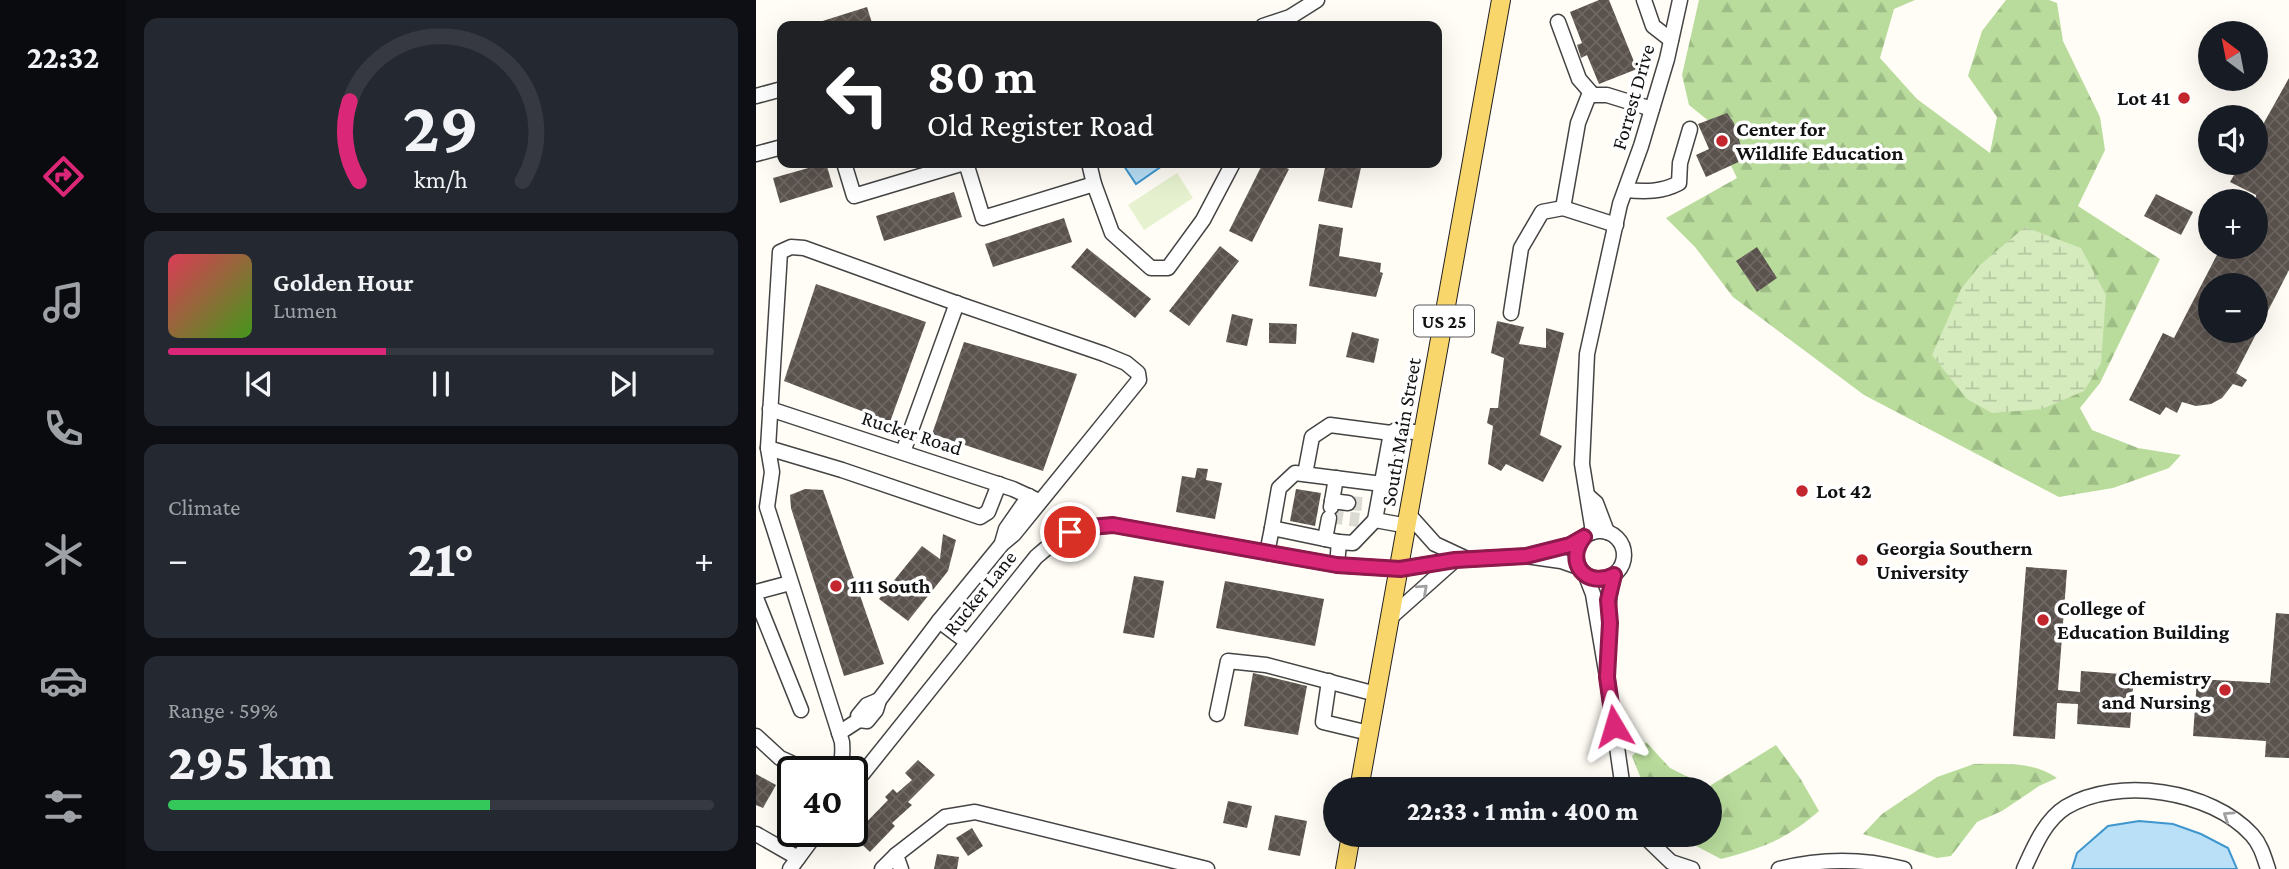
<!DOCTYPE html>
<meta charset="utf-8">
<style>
body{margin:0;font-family:"Crimson Pro",serif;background:#242831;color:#f1f3f6;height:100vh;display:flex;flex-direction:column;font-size:26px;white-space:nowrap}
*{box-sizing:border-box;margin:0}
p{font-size:23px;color:#9ea1a6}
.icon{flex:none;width:38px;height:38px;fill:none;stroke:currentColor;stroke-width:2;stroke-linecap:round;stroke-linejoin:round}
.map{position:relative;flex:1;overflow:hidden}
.side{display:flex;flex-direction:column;gap:18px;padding:18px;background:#0d0f14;width:630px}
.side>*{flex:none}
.guide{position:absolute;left:21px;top:21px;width:665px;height:147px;border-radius:14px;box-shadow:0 7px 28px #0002;background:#202124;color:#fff;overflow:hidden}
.needle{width:46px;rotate:328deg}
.buttons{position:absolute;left:1442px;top:21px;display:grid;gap:14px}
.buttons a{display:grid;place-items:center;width:70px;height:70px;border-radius:50%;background:#171b24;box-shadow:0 7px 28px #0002;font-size:35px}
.speed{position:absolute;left:21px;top:756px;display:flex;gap:14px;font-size:35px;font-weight:700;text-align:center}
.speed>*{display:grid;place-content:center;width:91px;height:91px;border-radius:50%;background:#171b24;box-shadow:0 7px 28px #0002;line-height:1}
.speed .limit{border:4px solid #111;border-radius:10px;background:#fff;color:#111}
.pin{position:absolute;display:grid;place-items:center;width:60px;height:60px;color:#fff;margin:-30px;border:4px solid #fff;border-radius:50%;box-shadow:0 2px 7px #0007}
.me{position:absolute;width:77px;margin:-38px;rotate:353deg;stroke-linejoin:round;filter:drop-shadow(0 0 5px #0008)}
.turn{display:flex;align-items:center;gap:24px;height:147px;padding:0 35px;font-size:32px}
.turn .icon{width:91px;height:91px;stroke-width:2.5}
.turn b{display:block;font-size:49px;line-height:60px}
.big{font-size:52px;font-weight:800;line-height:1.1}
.side .widget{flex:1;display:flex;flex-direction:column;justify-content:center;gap:10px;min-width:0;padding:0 24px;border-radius:14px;background:#242831}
.side .dial{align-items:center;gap:0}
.dial svg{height:182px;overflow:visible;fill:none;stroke:#363941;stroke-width:7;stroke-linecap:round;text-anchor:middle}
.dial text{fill:#f1f3f6;stroke:none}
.song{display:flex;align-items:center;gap:21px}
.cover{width:84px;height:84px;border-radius:10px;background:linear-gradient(135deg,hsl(350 70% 55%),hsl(100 70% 35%))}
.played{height:7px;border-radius:4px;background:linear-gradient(90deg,#db2777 40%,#363941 40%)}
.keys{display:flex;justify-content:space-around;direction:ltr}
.heat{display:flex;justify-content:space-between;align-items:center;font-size:38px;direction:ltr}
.charge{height:10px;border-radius:5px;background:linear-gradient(90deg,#34c759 59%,#363941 0)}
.trip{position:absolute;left:567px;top:777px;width:399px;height:70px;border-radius:35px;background:#171b24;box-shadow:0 7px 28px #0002;font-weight:800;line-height:70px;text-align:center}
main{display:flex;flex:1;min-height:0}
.tabs{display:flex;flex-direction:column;width:126px;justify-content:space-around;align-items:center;background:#090b0e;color:#9ea1a6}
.tabs .icon{width:49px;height:49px}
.tabs .on{color:#db2777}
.tabs b{font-size:32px;color:#f1f3f6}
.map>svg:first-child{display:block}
</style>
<main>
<nav class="tabs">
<b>22:32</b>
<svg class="icon on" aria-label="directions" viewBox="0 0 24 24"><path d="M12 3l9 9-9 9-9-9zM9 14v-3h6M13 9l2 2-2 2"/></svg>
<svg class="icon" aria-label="music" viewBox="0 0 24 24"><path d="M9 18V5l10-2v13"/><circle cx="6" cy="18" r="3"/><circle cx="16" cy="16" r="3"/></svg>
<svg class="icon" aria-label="phone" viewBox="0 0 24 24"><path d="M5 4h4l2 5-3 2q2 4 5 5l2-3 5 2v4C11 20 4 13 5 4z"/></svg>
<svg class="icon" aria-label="climate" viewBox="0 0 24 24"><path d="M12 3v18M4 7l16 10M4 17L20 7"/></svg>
<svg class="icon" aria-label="car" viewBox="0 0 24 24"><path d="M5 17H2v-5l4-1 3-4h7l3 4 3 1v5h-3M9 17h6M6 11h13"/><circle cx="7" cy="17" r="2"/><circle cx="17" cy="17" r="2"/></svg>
<svg class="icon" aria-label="filters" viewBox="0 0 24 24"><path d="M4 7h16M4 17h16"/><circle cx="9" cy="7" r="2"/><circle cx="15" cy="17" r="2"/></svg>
</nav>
<section class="side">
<div class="widget dial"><svg viewBox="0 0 100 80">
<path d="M14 69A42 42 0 1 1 86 69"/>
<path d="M14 69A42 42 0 0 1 10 34" stroke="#db2777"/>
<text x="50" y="56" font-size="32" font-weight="700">29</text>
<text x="50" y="72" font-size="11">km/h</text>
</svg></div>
<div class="widget">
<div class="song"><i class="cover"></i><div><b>Golden Hour</b><p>Lumen</p></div></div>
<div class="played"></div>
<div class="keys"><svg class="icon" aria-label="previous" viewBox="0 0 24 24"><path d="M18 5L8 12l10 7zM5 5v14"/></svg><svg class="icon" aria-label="pause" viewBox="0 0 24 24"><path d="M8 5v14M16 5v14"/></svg><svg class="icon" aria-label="next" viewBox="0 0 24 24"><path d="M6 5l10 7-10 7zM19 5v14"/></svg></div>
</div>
<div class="widget"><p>Climate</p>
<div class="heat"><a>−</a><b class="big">21°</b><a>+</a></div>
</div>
<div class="widget"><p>Range · 59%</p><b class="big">295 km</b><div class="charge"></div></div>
</section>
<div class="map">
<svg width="1533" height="869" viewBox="0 0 1533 869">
<defs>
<pattern id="forest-firs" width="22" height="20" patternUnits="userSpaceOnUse" patternTransform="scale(1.75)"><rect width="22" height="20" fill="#b9dc9c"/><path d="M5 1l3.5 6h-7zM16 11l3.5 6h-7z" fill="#9ebc85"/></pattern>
<pattern id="wetland-marsh" width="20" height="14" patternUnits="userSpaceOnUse" patternTransform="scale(1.75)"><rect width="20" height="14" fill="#d5ebbd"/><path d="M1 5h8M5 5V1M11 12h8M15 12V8" fill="none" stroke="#b6c8a1"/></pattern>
<pattern id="building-cross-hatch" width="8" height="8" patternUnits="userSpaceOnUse" patternTransform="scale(1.75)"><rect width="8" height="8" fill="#5a524d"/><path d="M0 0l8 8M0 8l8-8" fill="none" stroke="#6d6662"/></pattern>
</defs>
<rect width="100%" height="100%" fill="#fffdf5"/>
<g fill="url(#forest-firs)">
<polygon points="943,0 1159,0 1138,9 1124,58 1161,99 1234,153 1241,117 1212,76 1226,31 1250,0 1293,0 1301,3 1307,41 1344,117 1349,150 1322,206 1404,259 1344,383 1324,408 1336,430 1382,448 1425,455 1413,468 1357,488 1303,497 1108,395 977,297 939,247 910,218 981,178 954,122 933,105 926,75"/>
<path d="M890,742l24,26 38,19 68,-42 24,33 19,33c-32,28 -57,37 -98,48l-46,-24h35v-46h-65l-13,-33z"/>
<path d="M1218,764c29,0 58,-3 83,14l-18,8 -37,25 -25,11 -26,34 -14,2 -74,-24 19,-20 55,-37z"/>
</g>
<polygon fill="url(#wetland-marsh)" points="1269,227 1325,248 1350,295 1345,363 1328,391 1286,409 1236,413 1211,399 1176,355 1205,289 1224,265"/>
<polygon fill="#e6f2cf" points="421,173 437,198 388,230 372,205"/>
<g fill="#b9e0f7" stroke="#3f96cf" stroke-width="2">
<polygon points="366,163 384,163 386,166 391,163 404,163 406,166 380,184"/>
<polygon points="1383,821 1417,824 1445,834 1472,848 1481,869 1316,869 1321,853 1352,826"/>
</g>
<g fill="url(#building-cross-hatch)" fill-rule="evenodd">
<polygon points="843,0 853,0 881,69 843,84 831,55 825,58 821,45 826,43 814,12"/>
<polygon points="111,7 117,26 57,26 57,24"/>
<path d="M1533,78v192l-53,103 11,7 -5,7 -9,-3 -11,14 -11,6 -15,2 -14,-4 -5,11 -11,-6 -6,8 -31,-15 34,-67 11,5 47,-91h35v-52l-26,-13 11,-19h15v-26zM1454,285h46v46h-46z"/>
<polygon points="971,113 978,123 989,159 950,177 940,155 953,149 942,124"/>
<polygon points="70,163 77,187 24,203 17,178"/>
<polygon points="507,163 520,163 533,169 496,242 473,231"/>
<polygon points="570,163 606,163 596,208 562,201"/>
<polygon points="198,192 206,217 128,241 120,216"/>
<polygon points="1400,194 1437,212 1425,235 1388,216"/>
<polygon points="308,218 316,242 237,267 229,244"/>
<polygon points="563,224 587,228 583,256 625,263 624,272 627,273 620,297 553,286"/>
<polygon points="464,246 483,261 433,326 413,311"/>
<polygon points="1001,247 1021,278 1001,292 980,261"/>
<polygon points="331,248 395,299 379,318 315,267"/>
<polygon points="60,284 170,322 134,422 28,381"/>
<polygon points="476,314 497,319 491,346 470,342"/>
<polygon points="741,321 768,327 763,344 790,348 790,328 808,333 784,435 806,446 787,482 750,464 745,471 732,464 737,426 731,423 734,408 742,408 748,358 735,353"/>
<polygon points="513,323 541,324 540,344 513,343"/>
<polygon points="596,332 623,339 618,363 590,357"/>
<polygon points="208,342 321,374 287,471 176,434"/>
<polygon points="441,468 452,469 450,480 466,483 459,519 420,512 426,476 439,478"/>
<polygon points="49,489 67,490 128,664 88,676 35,508 34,495"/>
<polygon points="540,489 565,493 559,526 534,521"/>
<polygon points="187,534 200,540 192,571 152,621 123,599 166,546 184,559"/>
<polygon points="1270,567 1311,570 1302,690 1324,692 1325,671 1378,675 1374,728 1321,724 1322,704 1301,703 1299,739 1257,736"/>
<polygon points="378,576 408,581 398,638 367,633"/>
<polygon points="469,581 568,599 559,646 460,628"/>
<polygon points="1520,613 1533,614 1533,758 1509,757 1510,741 1437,736 1441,679 1514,683"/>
<polygon points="497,673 551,686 542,735 488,726"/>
<polygon points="162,760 179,775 152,802 156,805 136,823 139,826 114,852 97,836 132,800 129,797 137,789 141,793 156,780 149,773"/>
<polygon points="0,774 20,785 7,808 0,805"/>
<polygon points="472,801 496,806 491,828 467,823"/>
<polygon points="519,815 551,821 544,856 512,850"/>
<polygon points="216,828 227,846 212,856 200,838"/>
<polygon points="181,854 203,857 201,869 178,869"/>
</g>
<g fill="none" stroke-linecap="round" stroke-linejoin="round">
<g stroke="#dbdad3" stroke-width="14" stroke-dasharray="14 7" stroke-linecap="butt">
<polyline points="592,503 606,504"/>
<polyline points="573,516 603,520"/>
</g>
<defs>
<g id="minor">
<polyline points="888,0 897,26 915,40"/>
<polyline points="802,22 823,79 837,95"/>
<polyline points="507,26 534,17 561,0"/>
<polyline points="0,96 26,89"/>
<polyline points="0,154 26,147"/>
<polyline points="88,163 98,196 208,163"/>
<polyline points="210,163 227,218 338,184 333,163"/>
<polyline points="338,184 356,233 395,268 412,268 447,220 477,163"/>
<path d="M870,190c19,2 36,2 53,-7l1,-20 10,-34"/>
<polyline points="807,208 822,123 833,95 851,95 896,109"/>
<polyline points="755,313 765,248 786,212 807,208 860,225"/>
<polyline points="14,409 257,489 283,501"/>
<polyline points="12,448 86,470 224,517 232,512 243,484"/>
<polyline points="147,452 201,303"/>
<polyline points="549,474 556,437 574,425 635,433"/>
<polyline points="832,496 840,503 851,532"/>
<polyline points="576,501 592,503"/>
<polyline points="575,507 580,478"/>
<polyline points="654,516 679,544 709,558"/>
<polyline points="619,520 635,433 640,430 667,433"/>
<polyline points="516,528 523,488 539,473 626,484"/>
<circle cx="844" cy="555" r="24"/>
<polyline points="837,532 826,464 831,354 864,204 885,146 911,59 924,0"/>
<polyline points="569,539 573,518"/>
<polyline points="246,543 250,529 273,496"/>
<polyline points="511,553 516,528 583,542"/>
<polyline points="778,554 814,545 828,537"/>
<polyline points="581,565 583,542 597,543 619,520 652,526"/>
<polyline points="830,576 837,594 851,677 867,789"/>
<polyline points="0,592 34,583"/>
<polyline points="0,598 45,710"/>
<polyline points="635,617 699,560"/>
<path d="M852,658c2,-28 -3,-56 6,-83"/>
<polyline points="573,681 567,722 613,733"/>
<polyline points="123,700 183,621"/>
<polyline points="461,714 472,661 510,665 620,694"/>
<polyline points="83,733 103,720 111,721 120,710 123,700 111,705 102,716 103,720"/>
<polyline points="0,736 24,758 55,772"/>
<path d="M76,772c11,-7 11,-17 10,-30l-75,-235 5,-35 -4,-24 12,-196 11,-5 13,1 149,54 151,52 22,9 12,10 1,7 -125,154 -12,10 -63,77 28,21"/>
<path d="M96,787l184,-230c24,-22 46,-30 77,-32l224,40 63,4 55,-9 71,-4 35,5 17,6"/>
<polyline points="0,834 42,858"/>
<polyline points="887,835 915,862 936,869"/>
<polyline points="34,869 62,831"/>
<polyline points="126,869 140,855"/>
<polyline points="145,869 140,855 189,817 219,812 451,869"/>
<path d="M1023,869c43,-11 83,-11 125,0"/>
<path d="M1268,869c10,-22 21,-49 42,-62 52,-31 145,-17 186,28 9,10 12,22 16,34"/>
</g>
<g id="major">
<polyline points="603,789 745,0"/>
<polyline points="589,869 595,835"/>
</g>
</defs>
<use href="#minor" stroke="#444" stroke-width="17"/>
<use href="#major" stroke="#222" stroke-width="20"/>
<use href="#minor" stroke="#fff" stroke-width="14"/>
<use href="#major" stroke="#f9d66b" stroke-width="18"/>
</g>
<defs><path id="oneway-chevron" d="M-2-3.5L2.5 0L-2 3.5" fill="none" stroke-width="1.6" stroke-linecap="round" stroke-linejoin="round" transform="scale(1.75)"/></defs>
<g stroke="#a0a0a0">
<use href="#oneway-chevron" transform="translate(667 589) rotate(-42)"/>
<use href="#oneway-chevron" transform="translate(1472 816) rotate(-146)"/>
</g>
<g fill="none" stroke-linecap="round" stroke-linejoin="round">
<defs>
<path id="route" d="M314,532l20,-5 23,-2 224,40 63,4 55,-9 71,-4 44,-11 14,-8c-20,25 2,52 30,38l-6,25 2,23 -3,54 7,49"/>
</defs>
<use href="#route" stroke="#8e194d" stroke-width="18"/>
<use href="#route" stroke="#db2777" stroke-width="12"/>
</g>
<g fill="#c4262e" stroke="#fff" stroke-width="2.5">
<circle cx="1428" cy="98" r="7"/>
<circle cx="966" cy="141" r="7"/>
<circle cx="1046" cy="491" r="7"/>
<circle cx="1106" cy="560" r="7"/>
<circle cx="80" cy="586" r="7"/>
<circle cx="1287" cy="620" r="7"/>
<circle cx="1469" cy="690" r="7"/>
</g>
<g text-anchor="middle" stroke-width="7" stroke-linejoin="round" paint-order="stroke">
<rect fill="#fff" stroke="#585858" stroke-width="2" x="658" y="305.5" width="60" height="31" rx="5"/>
<g font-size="19" font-weight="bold" fill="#111">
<text x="688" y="328">US 25</text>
</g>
<g font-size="21" fill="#111" stroke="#fff">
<text transform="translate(877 97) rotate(-74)" y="7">Forrest Drive</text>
<text transform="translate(645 432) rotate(-80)" y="7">South Main Street</text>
<text transform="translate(156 433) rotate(18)" y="7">Rucker Road</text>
<text transform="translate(224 593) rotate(-51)" y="7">Rucker Lane</text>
</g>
<g font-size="21" font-weight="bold" fill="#111" stroke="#fff" text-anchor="start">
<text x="1414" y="105" text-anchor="end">Lot 41</text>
<text x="980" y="136">Center for<tspan x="980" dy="24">Wildlife Education</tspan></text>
<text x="1060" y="498">Lot 42</text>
<text x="1120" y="555">Georgia Southern<tspan x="1120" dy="24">University</tspan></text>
<text x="94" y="593">111 South</text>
<text x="1301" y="615">College of<tspan x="1301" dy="24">Education Building</tspan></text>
<text x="1455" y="685" text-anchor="end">Chemistry<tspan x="1455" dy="24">and Nursing</tspan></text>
</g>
</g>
</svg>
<div class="buttons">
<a><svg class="needle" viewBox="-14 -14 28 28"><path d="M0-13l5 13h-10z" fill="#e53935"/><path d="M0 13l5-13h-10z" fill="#9ea1a6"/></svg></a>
<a><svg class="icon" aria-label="sound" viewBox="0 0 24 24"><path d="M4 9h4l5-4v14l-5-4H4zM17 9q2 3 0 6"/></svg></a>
<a>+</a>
<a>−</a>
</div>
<div class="speed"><div class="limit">40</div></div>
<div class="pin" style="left:314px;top:532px;background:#d93025"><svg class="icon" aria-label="arrive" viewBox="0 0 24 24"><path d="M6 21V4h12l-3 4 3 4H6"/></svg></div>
<svg class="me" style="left:858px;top:726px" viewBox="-20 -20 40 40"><path d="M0-17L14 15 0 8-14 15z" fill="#db2777" stroke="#fff" stroke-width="4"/></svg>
<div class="trip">22:33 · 1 min · 400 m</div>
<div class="guide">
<div class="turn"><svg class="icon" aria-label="left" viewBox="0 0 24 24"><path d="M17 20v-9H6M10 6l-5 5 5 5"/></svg><div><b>80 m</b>Old Register Road</div></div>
</div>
</div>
</main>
